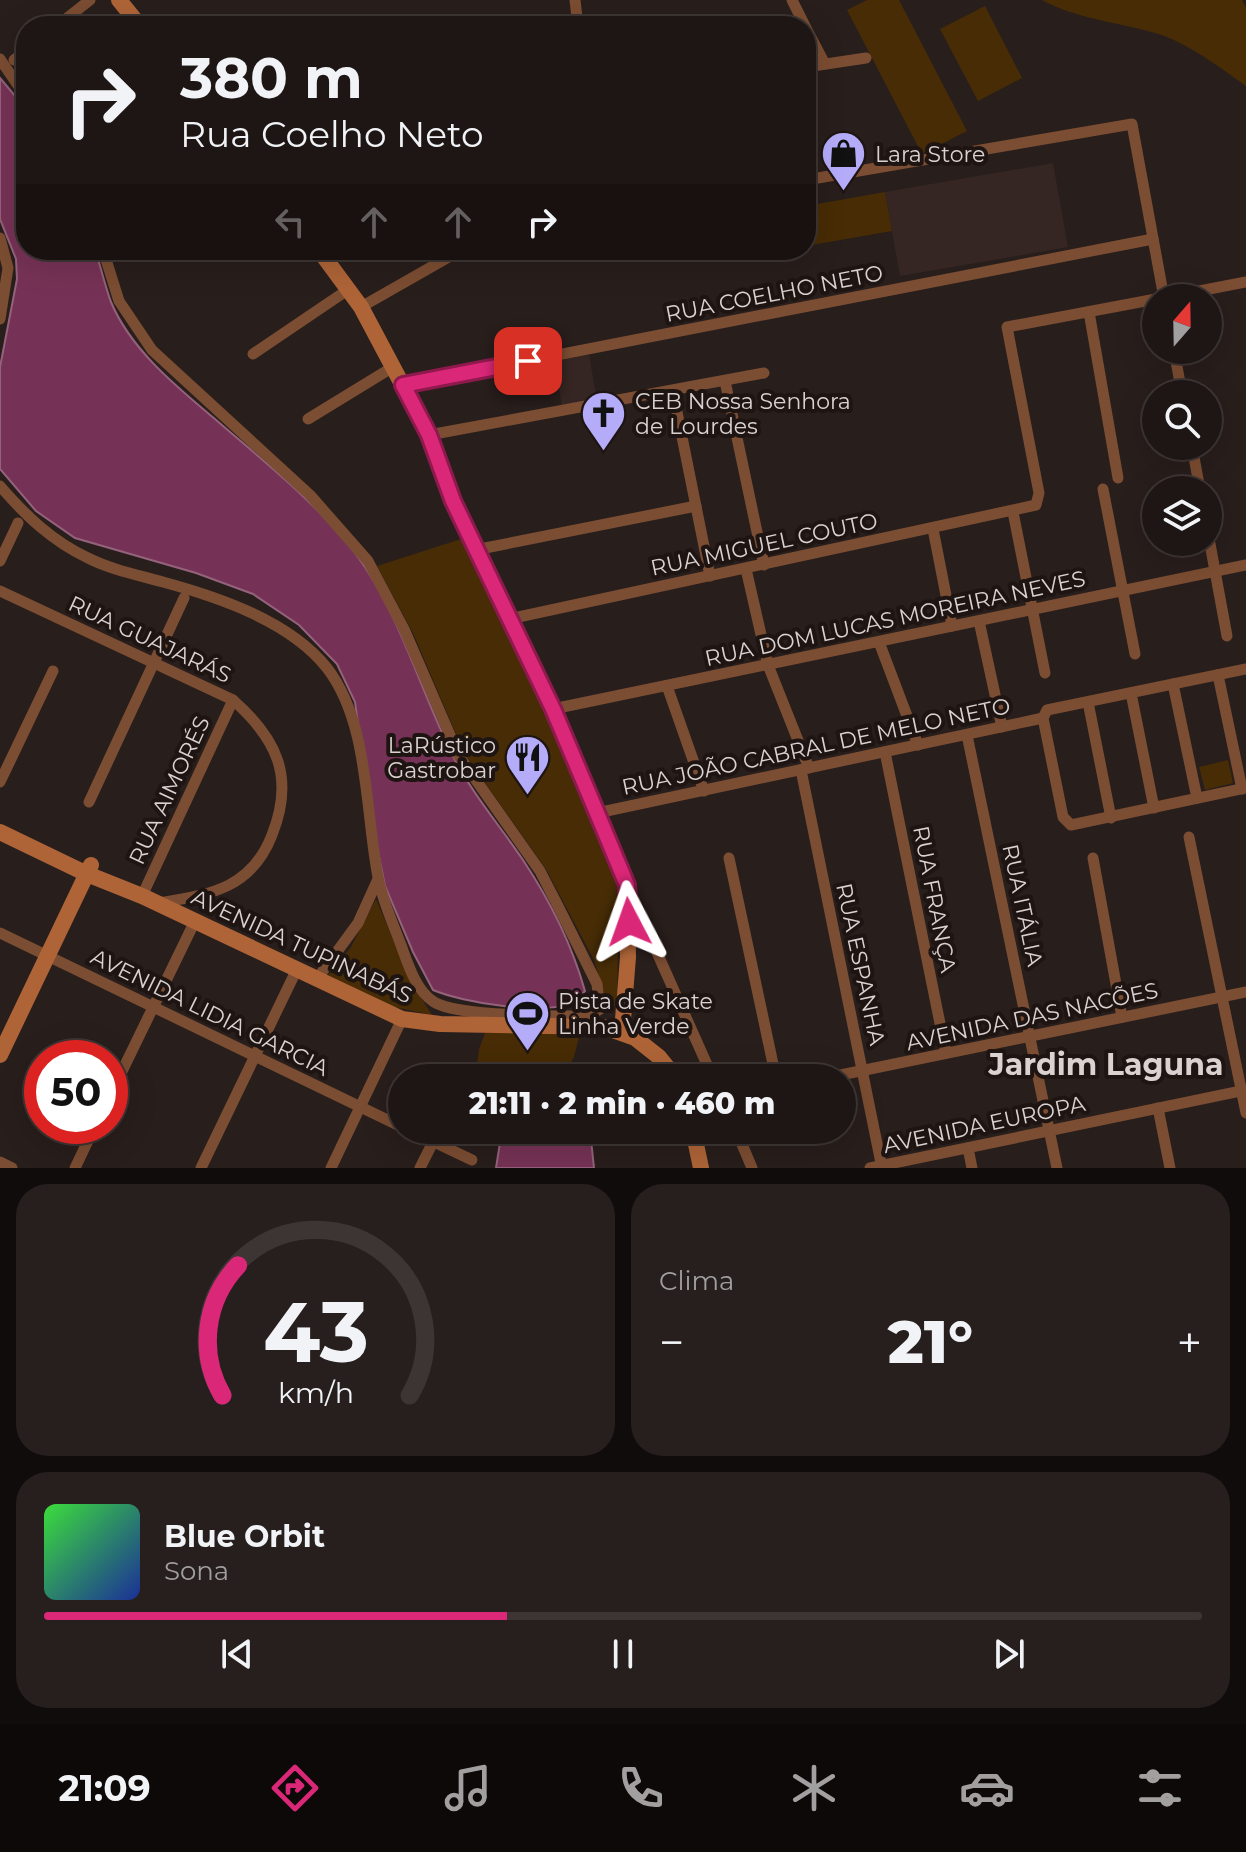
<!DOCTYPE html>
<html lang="pt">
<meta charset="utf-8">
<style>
body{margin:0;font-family:Montserrat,sans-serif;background:#261f1e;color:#f1f3f6;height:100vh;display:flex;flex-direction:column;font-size:30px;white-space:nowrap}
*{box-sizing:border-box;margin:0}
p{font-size:26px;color:#a19fa0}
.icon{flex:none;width:44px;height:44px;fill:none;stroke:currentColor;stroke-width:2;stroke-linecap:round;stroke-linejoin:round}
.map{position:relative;height:1168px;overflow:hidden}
.side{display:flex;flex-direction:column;gap:16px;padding:16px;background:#100c0c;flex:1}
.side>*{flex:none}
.hud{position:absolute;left:16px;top:16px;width:800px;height:244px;border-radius:32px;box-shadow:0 8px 32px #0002,0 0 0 2px #3c3534;background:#1e1615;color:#f1f3f6;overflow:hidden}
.needle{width:52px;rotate:20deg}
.fabs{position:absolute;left:1142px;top:284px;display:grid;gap:16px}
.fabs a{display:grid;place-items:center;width:80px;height:80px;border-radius:50%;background:#1e1615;box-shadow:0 8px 32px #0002,0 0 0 2px #3c3534;font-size:40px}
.speed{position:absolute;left:24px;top:1040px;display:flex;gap:16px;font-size:40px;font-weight:700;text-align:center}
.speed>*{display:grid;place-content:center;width:104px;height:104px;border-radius:50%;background:#1e1615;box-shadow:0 8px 32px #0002,0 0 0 2px #3c3534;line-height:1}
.speed .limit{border:12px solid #d22;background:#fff;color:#111}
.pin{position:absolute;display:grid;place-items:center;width:68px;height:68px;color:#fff;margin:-34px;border-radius:16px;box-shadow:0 4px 12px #0006}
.me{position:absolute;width:88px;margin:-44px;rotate:356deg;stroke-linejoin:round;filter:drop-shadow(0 0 6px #0008)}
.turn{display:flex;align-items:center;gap:28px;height:168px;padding:0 32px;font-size:36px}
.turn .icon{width:104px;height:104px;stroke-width:2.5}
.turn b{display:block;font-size:56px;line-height:68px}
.lanes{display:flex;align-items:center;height:76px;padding:0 32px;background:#0003;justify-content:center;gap:40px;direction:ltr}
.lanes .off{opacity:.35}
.big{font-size:60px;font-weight:800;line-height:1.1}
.side .tile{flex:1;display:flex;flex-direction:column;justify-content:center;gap:12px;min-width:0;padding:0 28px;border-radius:32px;background:#261f1e}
.side .dial{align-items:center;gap:0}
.dial svg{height:208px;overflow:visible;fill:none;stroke:#3c3534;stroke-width:7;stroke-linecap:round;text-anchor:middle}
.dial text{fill:#f1f3f6;stroke:none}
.song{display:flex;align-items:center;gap:24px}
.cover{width:96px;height:96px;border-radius:12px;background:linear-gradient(135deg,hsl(120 70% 55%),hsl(230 70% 35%))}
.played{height:8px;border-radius:4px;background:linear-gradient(90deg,#db2777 40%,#3c3534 40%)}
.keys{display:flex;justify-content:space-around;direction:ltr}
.heat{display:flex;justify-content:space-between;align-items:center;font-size:44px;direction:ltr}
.side .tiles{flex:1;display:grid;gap:16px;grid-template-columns:1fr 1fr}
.tile:last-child{grid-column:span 2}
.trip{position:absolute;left:388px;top:1064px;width:468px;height:80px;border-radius:40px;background:#1e1615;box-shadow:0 8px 32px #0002,0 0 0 2px #3c3534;font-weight:800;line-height:80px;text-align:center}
.menu{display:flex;height:128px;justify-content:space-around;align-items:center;background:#0c0908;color:#a19fa0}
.menu .icon{width:56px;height:56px}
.menu .on{color:#db2777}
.menu b{font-size:36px;color:#f1f3f6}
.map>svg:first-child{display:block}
</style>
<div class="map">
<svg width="1246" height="1168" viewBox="0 0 1246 1168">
<rect width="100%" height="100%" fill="#281e1c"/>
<g fill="#362623">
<polygon points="1053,163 1068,247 900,276 885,192"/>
<polygon points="589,355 597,400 562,406 554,361"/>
</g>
<g fill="#472c05">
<polygon points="867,0 899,0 967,131 922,154 847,10"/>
<path d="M1042,0h200l4,8v78c-27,-19 -59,-44 -91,-53 -38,-11 -78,-14 -113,-33z"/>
<polygon points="985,6 1022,78 978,101 940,29"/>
<polygon points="885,192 892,231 806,246 806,206"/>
<polygon points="461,539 552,724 619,891 617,1003 615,1006 608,1006 594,960 546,869 464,753 413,633 377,566"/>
<polygon points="1228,760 1233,783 1205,790 1199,767"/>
<polygon points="376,899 412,984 432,1015 394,1007 328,975 351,947"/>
<polygon points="485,1033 580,1033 574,1057 562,1078 475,1078 479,1049"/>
</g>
<g fill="#763256" stroke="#94627b" stroke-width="2">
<path d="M0,78l26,31v141h69c6,17 10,36 16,52 20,48 66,85 104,117 48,42 101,83 140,134 46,61 65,139 100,207 18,35 46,67 68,100 26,39 49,85 62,131 -3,3 -5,7 -9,9 -26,18 -115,2 -143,-10l-20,-38 -28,-66 -13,-64 -17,-120 -18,-38 -38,-39 -46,-31 -57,-21 -121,-35 -39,-27 -36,-42v-102l17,-88 -1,-20 -16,-40z"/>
<polygon points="502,1130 590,1130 594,1168 496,1168"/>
</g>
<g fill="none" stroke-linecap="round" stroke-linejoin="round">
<g stroke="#7b4d32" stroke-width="11">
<polyline points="575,0 578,26"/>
<polyline points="792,0 805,26"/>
<polyline points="57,26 90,0"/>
<polyline points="806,28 825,64"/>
<polyline points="0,59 26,97"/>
<polyline points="14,60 26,51"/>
<polyline points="806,67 866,58"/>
<polyline points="806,180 1132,124 1164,298"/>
<polyline points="0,238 8,268 0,319"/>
<polyline points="1163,298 1246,282"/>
<polyline points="361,307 461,250"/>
<polyline points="1089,312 1118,478"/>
<polyline points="1174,350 1182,394"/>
<polyline points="253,354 349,289"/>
<polyline points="725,381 764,565"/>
<polyline points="403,385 1153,239"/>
<polyline points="673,392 710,576"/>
<polyline points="308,419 393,367"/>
<polyline points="429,435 764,373"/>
<polyline points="1192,446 1200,490"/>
<path d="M0,486c26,30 52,55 88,72 24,12 50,17 75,24 55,15 127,39 164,86 42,54 38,142 51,209 4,23 15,46 23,68 7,19 15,46 33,57 24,15 124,14 155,14l11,-7 -3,-25 -39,-78 -18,-35 -81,-115 -55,-127 -36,-68 -58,-66 -158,-145 -33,-49 -16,-51"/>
<polyline points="1103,489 1135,654"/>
<polyline points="1013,512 1045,673"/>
<polyline points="933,529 952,626"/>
<polyline points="1208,533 1227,636"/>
<polyline points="475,550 696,506"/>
<polyline points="0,561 18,523"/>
<polyline points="746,569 768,665 809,768"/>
<path d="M0,591l233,109c44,39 62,77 39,135 -8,21 -22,39 -43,50 -22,11 -47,14 -71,18"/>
<polyline points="509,619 1036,505 1039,493 1007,327 1156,299"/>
<polyline points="979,621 1002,727"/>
<polyline points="879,642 918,745"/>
<polyline points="1246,669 1047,710 1043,718 1063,817 1071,825 1246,788"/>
<polyline points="1218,675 1242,789"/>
<polyline points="1173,684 1197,798"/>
<polyline points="667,686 704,791"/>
<polyline points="1131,693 1154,808"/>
<polyline points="1088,702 1111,818"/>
<polyline points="553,709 1246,565"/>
<polyline points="967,735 1057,1168"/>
<polyline points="885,752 946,1053"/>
<polyline points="801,770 882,1168"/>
<polyline points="0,782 53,671"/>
<polyline points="89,802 184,598"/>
<polyline points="597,813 1043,718"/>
<polyline points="1189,837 1246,1113"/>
<polyline points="729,858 776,1078"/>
<polyline points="1093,858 1122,1017"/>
<polyline points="630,892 713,1078"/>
<polyline points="142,896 233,700"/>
<polyline points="0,933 402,1127"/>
<polyline points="317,979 358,923 378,879"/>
<polyline points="826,1078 1246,992"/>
<polyline points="110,1096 195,921"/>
<polyline points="1158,1108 1170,1168"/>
<polyline points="409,1130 472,1160"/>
<polyline points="736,1130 752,1168"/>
<polyline points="968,1148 972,1168"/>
<polyline points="0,1162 12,1168"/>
<polyline points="75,1168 95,1126"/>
<polyline points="201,1168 297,969"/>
<polyline points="331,1168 402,1019"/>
<polyline points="420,1168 433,1142"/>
<polyline points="870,1168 1246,1090"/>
</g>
<g stroke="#ae6437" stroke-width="16">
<polyline points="119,0 140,26"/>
<polyline points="319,250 361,307 429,435 453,501 553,709 627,885 628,957 622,1032"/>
<polyline points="0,832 87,874 142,896 402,1019 440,1024 604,1027 635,1038 659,1057 676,1078"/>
<polyline points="0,1055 91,865"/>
<polyline points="693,1130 701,1168"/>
</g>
</g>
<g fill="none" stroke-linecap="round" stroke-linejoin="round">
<defs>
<polyline id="route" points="528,361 403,385 429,435 453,501 553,709 597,813 627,885 629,922"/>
</defs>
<use href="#route" stroke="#8e194d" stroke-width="20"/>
<use href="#route" stroke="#db2777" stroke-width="14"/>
</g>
<defs>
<symbol id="shop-pin" viewBox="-11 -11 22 30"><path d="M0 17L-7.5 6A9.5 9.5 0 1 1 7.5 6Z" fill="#b4acf9" stroke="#1e1513"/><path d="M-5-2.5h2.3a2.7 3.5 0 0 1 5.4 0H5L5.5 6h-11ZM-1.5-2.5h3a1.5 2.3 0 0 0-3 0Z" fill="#111"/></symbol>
<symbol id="church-pin" viewBox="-11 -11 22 30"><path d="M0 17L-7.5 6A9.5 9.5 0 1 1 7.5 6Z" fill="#b4acf9" stroke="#1e1513"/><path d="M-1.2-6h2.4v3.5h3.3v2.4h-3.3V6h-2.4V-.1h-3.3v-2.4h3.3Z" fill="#111"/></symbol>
<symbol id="restaurant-pin" viewBox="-11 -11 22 30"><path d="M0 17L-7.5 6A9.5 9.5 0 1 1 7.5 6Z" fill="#b4acf9" stroke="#1e1513"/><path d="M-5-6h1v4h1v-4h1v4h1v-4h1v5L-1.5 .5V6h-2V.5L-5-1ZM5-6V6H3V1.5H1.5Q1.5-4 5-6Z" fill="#111"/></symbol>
<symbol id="stadium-pin" viewBox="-11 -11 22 30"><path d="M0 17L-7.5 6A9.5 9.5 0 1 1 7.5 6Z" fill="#b4acf9" stroke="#1e1513"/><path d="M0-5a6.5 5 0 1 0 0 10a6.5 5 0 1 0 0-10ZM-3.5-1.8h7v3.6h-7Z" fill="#111"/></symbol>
</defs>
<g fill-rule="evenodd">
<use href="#shop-pin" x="818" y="128" width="51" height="69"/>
<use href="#church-pin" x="578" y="388" width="51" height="69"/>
<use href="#restaurant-pin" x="502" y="732" width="51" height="69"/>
<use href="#stadium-pin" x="502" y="988" width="51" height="69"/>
</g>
<g text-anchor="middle" stroke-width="8" stroke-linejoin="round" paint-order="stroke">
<g font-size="22" fill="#dad2d1" stroke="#1e1513" text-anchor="start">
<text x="875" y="162">Lara Store</text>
<text x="635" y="409">CEB Nossa Senhora<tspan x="635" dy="25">de Lourdes</tspan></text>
<text x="496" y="753" text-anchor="end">LaRústico<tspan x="496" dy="25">Gastrobar</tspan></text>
<text x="558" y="1009">Pista de Skate<tspan x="558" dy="25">Linha Verde</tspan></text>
</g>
<g font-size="22" fill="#dad2d1" stroke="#1e1513">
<text transform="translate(774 293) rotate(-11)" y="8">RUA COELHO NETO</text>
<text transform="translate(764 544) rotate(-12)" y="8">RUA MIGUEL COUTO</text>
<text transform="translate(895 618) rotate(-12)" y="8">RUA DOM LUCAS MOREIRA NEVES</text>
<text transform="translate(150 639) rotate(25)" y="8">RUA GUAJARÁS</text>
<text transform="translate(816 746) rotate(-12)" y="8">RUA JOÃO CABRAL DE MELO NETO</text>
<text transform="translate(169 790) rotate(-65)" y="8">RUA AIMORÉS</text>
<text transform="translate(935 899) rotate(79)" y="8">RUA FRANÇA</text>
<text transform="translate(1023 905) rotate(78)" y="8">RUA ITÁLIA</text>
<text transform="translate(302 946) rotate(25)" y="8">AVENIDA TUPINABÁS</text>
<text transform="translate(861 964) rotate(78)" y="8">RUA ESPANHA</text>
<text transform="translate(210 1012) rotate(26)" y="8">AVENIDA LIDIA GARCIA</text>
<text transform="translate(1032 1016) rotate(-12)" y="8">AVENIDA DAS NACÕES</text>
<text transform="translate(984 1124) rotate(-12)" y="8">AVENIDA EUROPA</text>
</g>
<g font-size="30" font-weight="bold" fill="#dad2d1" stroke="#1e1513">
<text x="1106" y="1075">Jardim Laguna</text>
</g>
</g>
</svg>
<div class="fabs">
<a><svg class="needle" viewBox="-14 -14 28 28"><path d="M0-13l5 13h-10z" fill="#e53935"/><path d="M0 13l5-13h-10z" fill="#a19fa0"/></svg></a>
<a><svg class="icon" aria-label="search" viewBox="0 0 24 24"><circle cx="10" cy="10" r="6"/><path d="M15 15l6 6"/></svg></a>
<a><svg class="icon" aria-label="layers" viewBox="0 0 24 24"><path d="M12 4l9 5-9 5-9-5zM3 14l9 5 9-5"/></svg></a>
</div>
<div class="speed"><div class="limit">50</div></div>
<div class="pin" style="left:528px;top:361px;background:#d93025"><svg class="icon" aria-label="arrive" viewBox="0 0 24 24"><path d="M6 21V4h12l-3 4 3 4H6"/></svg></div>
<svg class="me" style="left:629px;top:922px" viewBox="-20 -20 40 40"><path d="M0-17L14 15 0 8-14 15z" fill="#db2777" stroke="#fff" stroke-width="4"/></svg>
<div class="trip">21:11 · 2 min · 460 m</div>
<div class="hud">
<div class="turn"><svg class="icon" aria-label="right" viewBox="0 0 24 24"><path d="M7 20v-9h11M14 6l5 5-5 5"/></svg><div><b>380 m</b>Rua Coelho Neto</div></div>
<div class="lanes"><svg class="icon off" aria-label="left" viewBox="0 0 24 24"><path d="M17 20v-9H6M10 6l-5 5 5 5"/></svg><svg class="icon off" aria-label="ahead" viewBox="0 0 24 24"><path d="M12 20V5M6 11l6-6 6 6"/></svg><svg class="icon off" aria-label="ahead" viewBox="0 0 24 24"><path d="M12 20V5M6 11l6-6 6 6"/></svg><svg class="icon" aria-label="right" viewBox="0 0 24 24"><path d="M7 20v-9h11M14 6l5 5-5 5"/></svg></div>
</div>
</div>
<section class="side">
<div class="tiles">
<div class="tile dial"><svg viewBox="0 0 100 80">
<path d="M14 69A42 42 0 1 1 86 69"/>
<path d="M14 69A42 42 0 0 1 20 19" stroke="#db2777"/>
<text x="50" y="56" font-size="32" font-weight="700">43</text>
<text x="50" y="72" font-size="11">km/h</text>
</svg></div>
<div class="tile"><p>Clima</p>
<div class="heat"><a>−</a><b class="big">21°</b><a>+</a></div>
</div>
<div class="tile">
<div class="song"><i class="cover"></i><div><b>Blue Orbit</b><p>Sona</p></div></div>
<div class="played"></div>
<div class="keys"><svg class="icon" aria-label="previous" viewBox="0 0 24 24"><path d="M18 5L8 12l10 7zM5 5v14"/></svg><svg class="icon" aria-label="pause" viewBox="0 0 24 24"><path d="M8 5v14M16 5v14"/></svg><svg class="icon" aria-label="next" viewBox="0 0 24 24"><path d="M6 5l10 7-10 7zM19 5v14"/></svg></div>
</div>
</div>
</section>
<nav class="menu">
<b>21:09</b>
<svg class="icon on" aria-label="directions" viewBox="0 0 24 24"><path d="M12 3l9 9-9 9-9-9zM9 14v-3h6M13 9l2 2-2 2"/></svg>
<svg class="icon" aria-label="music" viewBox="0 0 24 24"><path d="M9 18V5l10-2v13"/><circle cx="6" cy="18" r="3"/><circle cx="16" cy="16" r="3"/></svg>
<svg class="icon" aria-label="phone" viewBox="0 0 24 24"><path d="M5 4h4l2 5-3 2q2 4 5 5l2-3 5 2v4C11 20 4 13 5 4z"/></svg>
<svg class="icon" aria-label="climate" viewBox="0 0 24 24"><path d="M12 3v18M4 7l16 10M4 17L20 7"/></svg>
<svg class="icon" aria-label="car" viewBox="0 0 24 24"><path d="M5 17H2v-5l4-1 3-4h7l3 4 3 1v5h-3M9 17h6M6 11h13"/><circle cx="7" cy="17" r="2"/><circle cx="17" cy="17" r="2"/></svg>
<svg class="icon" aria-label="filters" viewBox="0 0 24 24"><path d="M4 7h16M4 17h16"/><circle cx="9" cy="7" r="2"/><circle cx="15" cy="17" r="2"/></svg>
</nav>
